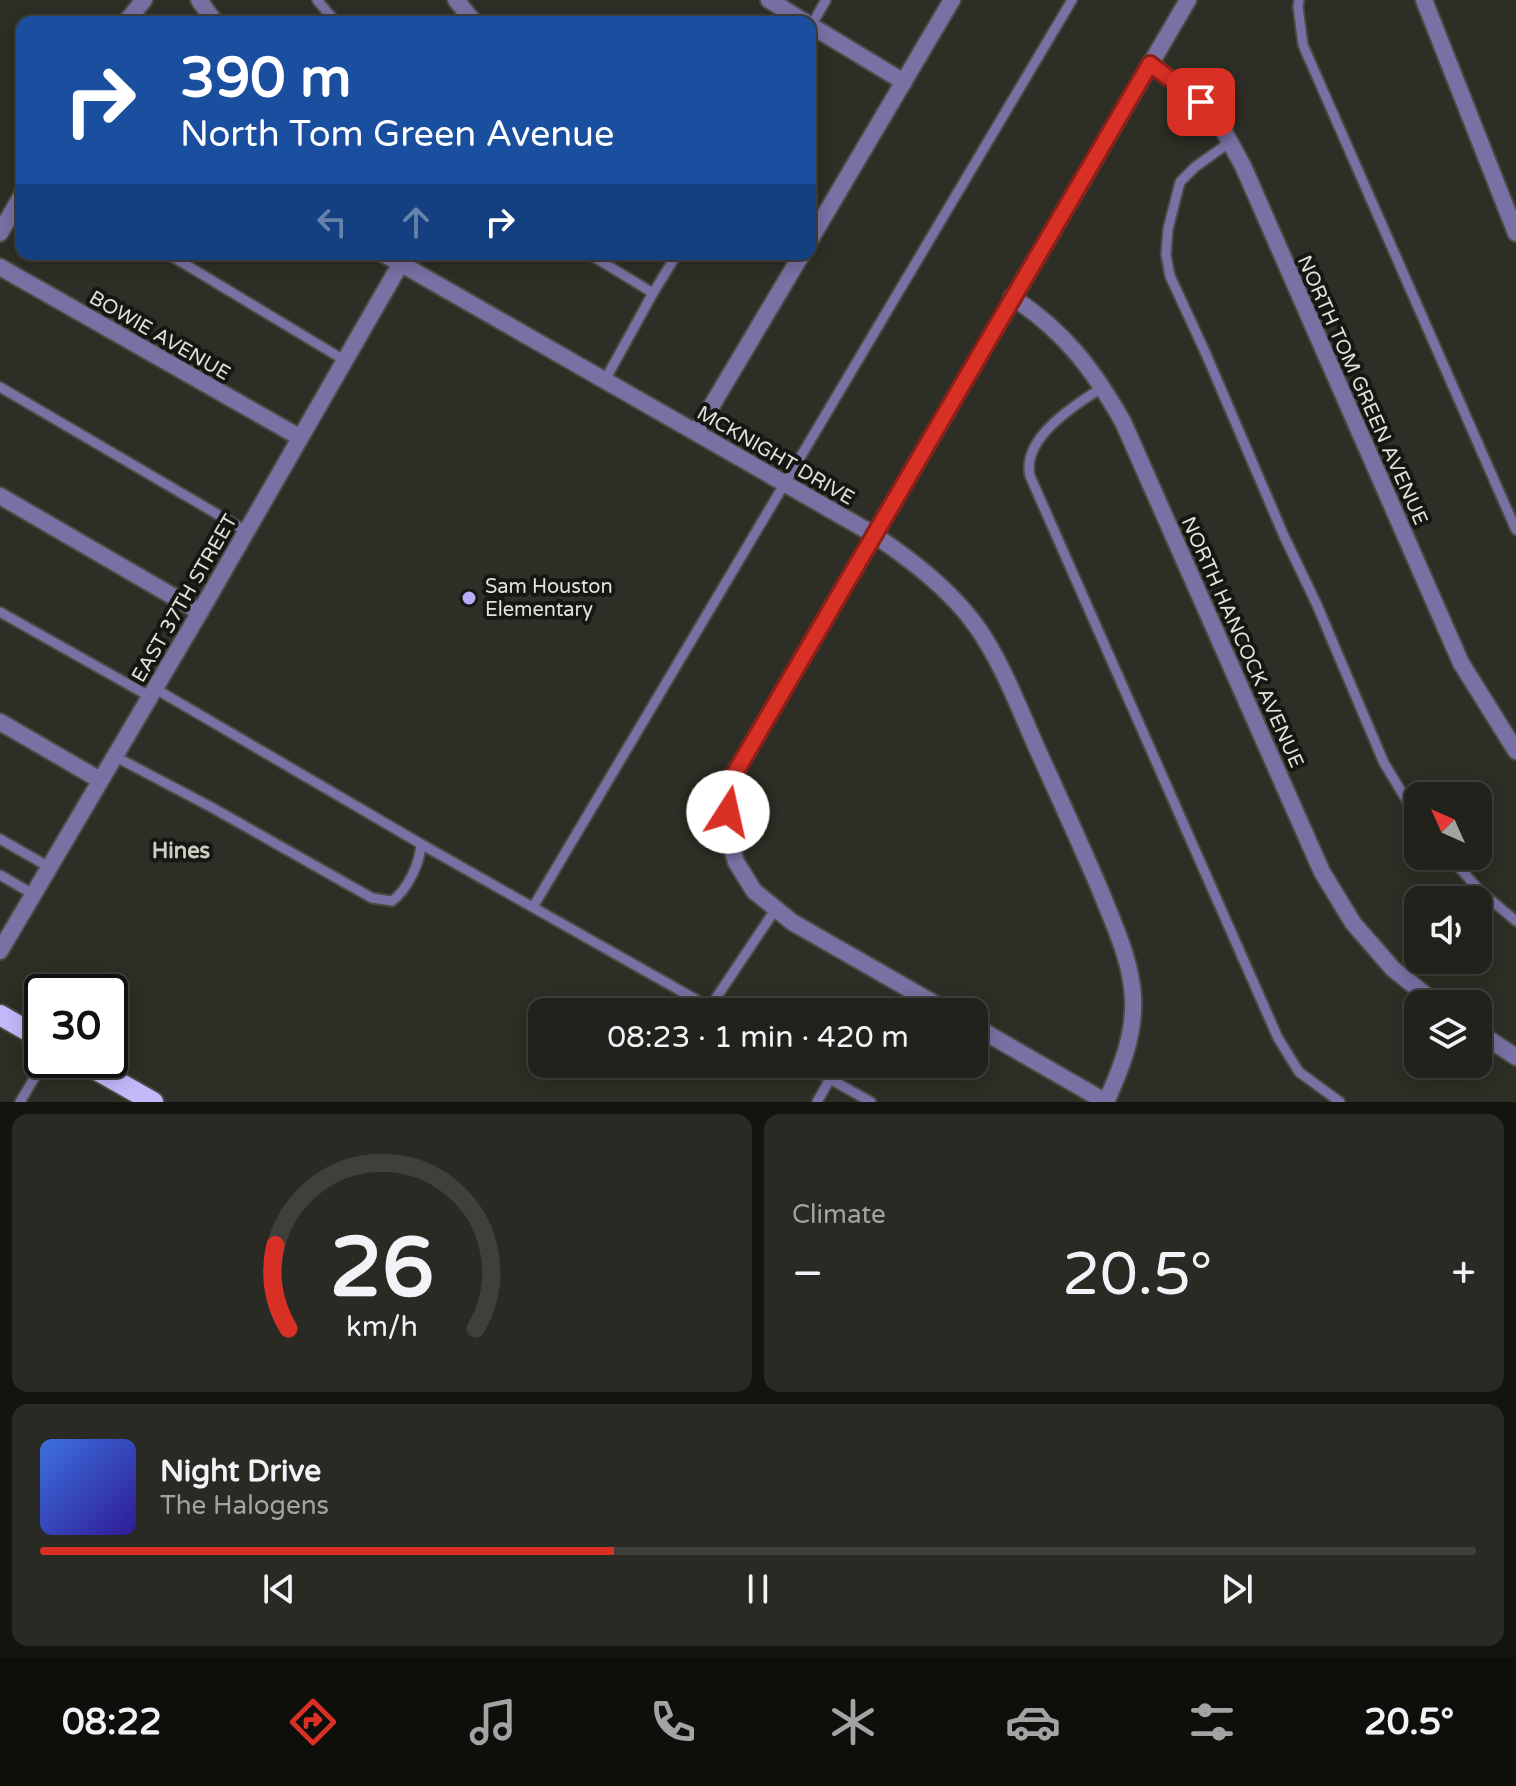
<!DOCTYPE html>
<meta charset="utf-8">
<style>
body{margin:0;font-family:"Varela Round",sans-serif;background:#2a2a25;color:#f1f3f6;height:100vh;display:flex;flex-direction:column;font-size:30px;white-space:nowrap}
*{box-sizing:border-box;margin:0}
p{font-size:26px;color:#a2a4a3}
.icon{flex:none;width:44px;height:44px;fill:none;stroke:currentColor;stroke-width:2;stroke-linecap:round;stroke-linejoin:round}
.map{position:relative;height:1102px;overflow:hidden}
.sheet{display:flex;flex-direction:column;gap:12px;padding:12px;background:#13130f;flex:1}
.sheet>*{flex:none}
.banner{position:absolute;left:16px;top:16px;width:800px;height:244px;border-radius:16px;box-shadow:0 4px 20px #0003,0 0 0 2px #3f3f3b;background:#1a4fa0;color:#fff;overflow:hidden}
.needle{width:52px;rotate:315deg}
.fabs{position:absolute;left:1404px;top:782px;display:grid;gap:16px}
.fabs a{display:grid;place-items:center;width:88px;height:88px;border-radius:16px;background:#22221c;box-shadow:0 4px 20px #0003,0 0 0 2px #3f3f3b;font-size:40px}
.speed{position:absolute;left:24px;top:974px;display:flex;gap:16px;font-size:40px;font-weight:700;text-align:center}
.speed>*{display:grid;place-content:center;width:104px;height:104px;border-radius:50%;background:#22221c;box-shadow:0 4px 20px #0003,0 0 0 2px #3f3f3b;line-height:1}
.speed .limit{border:4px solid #111;border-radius:12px;background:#fff;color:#111}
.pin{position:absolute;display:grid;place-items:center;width:68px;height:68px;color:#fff;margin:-34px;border-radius:16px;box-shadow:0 4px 12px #0006}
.me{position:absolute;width:88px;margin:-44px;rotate:10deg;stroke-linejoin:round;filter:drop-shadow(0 0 6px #0008)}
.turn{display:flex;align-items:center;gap:28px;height:168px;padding:0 32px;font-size:36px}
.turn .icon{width:104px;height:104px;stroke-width:2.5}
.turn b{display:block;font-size:56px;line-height:68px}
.lanes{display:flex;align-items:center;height:76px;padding:0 32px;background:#0003;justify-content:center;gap:40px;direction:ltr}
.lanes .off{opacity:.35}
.big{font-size:60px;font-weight:600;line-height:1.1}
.sheet .widget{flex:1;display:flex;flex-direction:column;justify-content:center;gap:12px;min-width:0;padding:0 28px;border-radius:16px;background:#2a2a25}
.sheet .dial{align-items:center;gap:0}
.dial svg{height:208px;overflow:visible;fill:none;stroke:#3f3f3b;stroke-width:7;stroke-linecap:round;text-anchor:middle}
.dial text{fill:#f1f3f6;stroke:none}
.song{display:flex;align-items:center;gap:24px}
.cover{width:96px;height:96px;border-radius:12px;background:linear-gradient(135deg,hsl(220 70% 55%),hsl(250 70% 35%))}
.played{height:8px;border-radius:4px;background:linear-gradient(90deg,#d93025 40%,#3f3f3b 40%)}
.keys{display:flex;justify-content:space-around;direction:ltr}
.heat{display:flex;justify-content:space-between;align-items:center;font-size:44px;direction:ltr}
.sheet .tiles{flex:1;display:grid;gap:12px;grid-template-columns:1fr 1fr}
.widget:last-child{grid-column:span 2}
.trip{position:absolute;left:528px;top:998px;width:460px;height:80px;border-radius:16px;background:#22221c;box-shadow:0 4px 20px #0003,0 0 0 2px #3f3f3b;font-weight:600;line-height:80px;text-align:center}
.dock{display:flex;height:128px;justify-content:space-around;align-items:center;background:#0e0e0b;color:#a2a4a3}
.dock .icon{width:56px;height:56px}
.dock .active{color:#d93025}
.dock b{font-size:36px;color:#f1f3f6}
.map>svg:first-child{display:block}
</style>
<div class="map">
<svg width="1516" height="1102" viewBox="0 0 1516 1102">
<rect width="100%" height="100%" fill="#2d2e25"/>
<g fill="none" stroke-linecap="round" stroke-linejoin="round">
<defs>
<g id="service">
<polyline points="317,0 336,22"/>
<polyline points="1299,0 1298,7 1303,45 1516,530"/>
<polyline points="811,26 826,0"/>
<polyline points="1230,142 1195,167 1180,182 1168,229 1166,255 1170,276 1206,354 1284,536 1317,605 1384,763 1418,819"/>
<polyline points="168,254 344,360"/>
<polyline points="589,254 653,293"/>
<polyline points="605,380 653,293 677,254"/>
<polyline points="0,387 246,531"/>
<path d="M1103,387c-27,17 -82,51 -73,89l248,562 21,34 41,30"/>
<polyline points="0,612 149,696"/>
<path d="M114,756l97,51 161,91 20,3c16,-12 28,-38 29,-57l-267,-156"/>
<polyline points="0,839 49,867"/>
<polyline points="421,844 718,1012"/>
<polyline points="1449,856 1480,891 1516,921"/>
<polyline points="0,875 33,894"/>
<polyline points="533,907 1072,0"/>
<polyline points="710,1007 775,910"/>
<polyline points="805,1064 830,1079"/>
<polyline points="20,1102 45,1060"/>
<polyline points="817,1102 830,1079 871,1102"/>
</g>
<g id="minor">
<polyline points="199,0 215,22"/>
<polyline points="456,0 474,22"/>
<polyline points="769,0 805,22"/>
<polyline points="1424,0 1516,233"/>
<polyline points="126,22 144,0"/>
<polyline points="810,25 904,82"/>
<polyline points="1150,64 1201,102 1220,124 1243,166 1461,663 1516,751"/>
<polyline points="0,233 22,195"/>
<polyline points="810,240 952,0"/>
<path d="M384,254l489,280c38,26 77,55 104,93 26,37 43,84 62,126 21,46 42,92 62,139 13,33 30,68 32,105 2,37 -12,72 -27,105"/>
<polyline points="0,267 299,437"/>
<path d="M1012,297c52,34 81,72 111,125l199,450 31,51 40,46 44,35"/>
<polyline points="696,432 802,254"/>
<polyline points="0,496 200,612"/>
<polyline points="0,722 100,780"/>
<polyline points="0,951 200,612 401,263"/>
<polyline points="949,1012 792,922 754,891 736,862 729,837 728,812 732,778 1188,0"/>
<polyline points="974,1026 1106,1102"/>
<polyline points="1478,1032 1516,1057"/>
</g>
<g id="primary">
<polyline points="0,1015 42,1039"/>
<polyline points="79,1060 153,1102"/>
</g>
</defs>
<use href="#service" stroke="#4a4b42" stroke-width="13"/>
<use href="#minor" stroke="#4a4b42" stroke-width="20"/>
<use href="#primary" stroke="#4a4b42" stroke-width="24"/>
<use href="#service" stroke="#7970a4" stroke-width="9"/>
<use href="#minor" stroke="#7970a4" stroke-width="16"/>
<use href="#primary" stroke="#c3b9fa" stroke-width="20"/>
</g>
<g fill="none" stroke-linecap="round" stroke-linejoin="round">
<defs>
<polyline id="route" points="728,812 732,778 1150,64 1201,102"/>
</defs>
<use href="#route" stroke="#8d1f18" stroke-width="20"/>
<use href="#route" stroke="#d93025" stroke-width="14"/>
</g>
<circle fill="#b8abf7" stroke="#161612" stroke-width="3" cx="469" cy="598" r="8"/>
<g text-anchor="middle" stroke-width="8" stroke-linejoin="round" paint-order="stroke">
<g font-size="20" fill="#e1e2dc" stroke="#161612">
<text transform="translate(160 335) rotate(30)" y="7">BOWIE AVENUE</text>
<text transform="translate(1363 390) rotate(66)" y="7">NORTH TOM GREEN AVENUE</text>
<text transform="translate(776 455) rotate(30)" y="7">MCKNIGHT DRIVE</text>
<text transform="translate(184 598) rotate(-60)" y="7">EAST 37TH STREET</text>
<text transform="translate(1243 642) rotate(66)" y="7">NORTH HANCOCK AVENUE</text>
</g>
<g font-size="20" fill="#e1e2dc" stroke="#161612" text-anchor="start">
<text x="485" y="593">Sam Houston<tspan x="485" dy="23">Elementary</tspan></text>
</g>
<g font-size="22" font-weight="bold" fill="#cdcec2" stroke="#161612">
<text x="181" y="858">Hines</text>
</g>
</g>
</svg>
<div class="fabs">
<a><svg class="needle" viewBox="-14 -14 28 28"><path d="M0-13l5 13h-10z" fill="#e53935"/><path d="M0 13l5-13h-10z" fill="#a2a4a3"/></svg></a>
<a><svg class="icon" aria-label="sound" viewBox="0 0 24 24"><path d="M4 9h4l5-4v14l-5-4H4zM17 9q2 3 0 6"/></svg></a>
<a><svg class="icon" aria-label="layers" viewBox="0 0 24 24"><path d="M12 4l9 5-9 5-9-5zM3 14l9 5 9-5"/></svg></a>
</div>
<div class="speed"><div class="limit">30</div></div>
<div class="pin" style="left:1201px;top:102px;background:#d93025"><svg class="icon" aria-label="arrive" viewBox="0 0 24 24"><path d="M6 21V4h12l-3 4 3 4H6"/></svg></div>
<svg class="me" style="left:728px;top:812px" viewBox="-20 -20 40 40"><circle r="19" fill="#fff"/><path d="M0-13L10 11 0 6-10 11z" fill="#d93025"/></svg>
<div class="trip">08:23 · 1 min · 420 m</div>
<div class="banner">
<div class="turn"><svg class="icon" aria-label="right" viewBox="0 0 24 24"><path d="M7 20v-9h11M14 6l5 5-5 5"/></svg><div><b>390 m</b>North Tom Green Avenue</div></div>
<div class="lanes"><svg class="icon off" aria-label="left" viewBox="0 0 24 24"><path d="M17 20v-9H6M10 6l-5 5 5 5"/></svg><svg class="icon off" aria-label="ahead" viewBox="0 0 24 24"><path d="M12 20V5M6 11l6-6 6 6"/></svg><svg class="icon" aria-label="right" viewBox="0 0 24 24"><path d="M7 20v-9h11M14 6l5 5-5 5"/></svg></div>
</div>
</div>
<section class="sheet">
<div class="tiles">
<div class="widget dial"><svg viewBox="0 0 100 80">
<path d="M14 69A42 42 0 1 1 86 69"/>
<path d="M14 69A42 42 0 0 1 9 37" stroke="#d93025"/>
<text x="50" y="56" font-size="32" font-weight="700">26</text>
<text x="50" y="72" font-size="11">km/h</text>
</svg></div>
<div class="widget"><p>Climate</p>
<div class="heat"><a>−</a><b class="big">20.5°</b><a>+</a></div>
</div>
<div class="widget">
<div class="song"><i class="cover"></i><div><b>Night Drive</b><p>The Halogens</p></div></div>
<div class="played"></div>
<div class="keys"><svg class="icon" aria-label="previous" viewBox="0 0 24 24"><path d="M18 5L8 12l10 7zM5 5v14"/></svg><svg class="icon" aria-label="pause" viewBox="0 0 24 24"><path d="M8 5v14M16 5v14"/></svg><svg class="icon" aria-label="next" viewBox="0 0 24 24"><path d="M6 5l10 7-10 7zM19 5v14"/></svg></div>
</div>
</div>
</section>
<nav class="dock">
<b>08:22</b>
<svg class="icon active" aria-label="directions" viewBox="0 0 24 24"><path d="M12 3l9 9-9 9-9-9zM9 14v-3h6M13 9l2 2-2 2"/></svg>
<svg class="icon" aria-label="music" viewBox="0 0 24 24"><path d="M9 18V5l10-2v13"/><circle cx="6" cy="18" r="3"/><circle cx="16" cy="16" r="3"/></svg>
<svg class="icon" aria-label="phone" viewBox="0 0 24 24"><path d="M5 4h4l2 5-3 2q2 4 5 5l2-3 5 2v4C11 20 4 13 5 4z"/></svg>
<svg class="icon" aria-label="climate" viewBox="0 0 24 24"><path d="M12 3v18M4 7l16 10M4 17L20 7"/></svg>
<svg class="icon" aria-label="car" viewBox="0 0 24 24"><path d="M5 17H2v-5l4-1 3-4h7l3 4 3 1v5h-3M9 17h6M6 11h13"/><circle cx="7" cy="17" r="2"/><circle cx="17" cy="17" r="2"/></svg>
<svg class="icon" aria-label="filters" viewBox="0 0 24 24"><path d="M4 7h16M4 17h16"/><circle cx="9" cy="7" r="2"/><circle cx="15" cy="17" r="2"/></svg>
<b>20.5°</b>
</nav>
